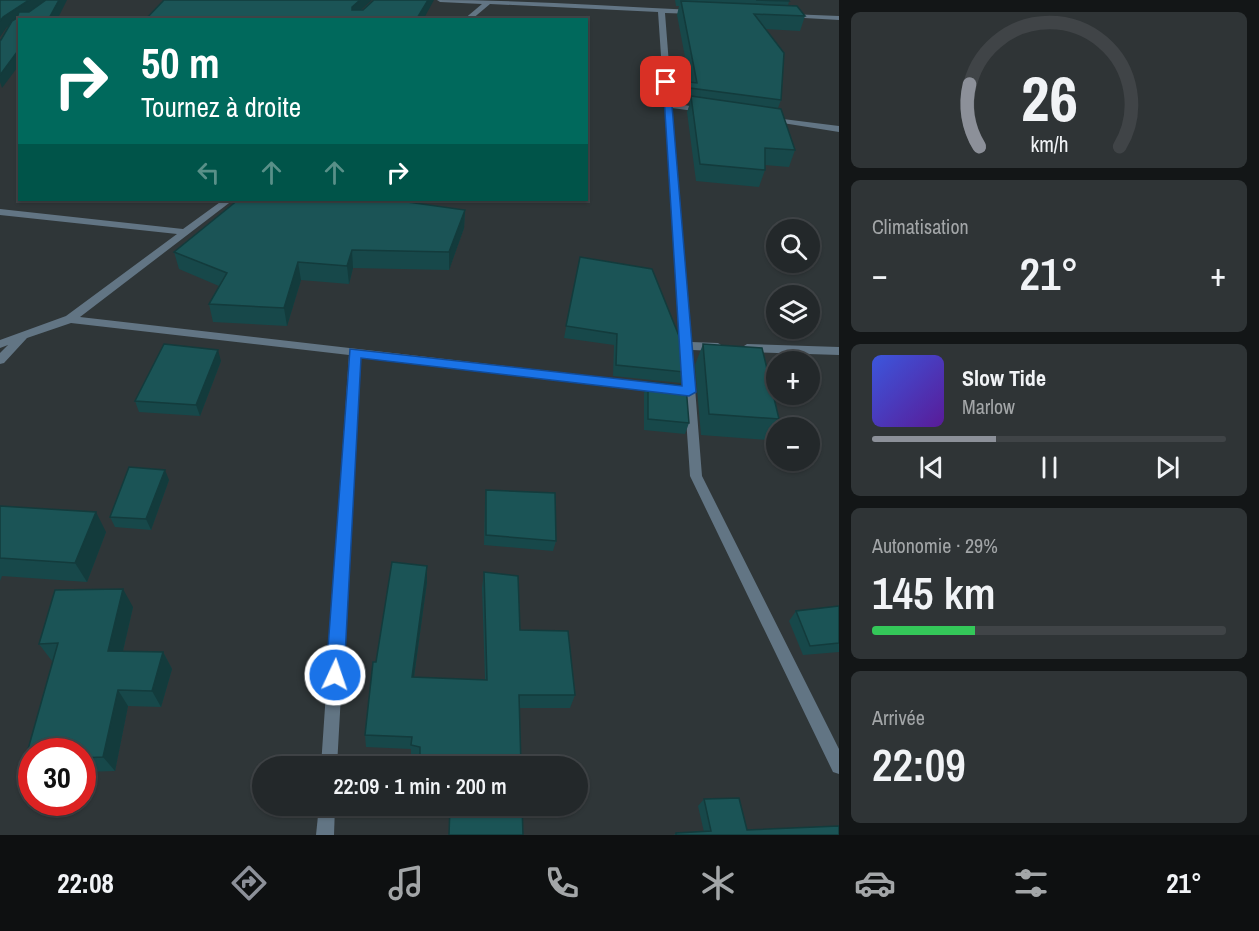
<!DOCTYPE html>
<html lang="fr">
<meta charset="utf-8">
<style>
body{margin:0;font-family:"Archivo Narrow",sans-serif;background:#2f3436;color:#f1f3f6;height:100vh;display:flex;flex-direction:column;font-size:22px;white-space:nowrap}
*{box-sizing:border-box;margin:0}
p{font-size:20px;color:#a3a6a8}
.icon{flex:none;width:33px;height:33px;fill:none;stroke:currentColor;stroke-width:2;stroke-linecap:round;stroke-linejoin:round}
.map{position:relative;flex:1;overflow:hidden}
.sheet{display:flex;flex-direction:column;gap:12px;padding:12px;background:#131617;width:420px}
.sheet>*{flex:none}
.top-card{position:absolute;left:18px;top:18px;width:570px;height:183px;border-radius:0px;box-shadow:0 2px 4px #0004,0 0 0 2px #404447;background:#00695c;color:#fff;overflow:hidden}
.buttons{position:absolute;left:766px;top:219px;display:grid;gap:12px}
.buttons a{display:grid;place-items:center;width:54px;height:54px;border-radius:50%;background:#23282a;box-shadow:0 2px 4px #0004,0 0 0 2px #404447;font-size:30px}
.speed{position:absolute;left:18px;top:738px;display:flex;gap:12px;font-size:30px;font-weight:700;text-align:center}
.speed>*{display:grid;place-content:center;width:78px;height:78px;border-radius:50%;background:#23282a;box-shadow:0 2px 4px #0004,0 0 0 2px #404447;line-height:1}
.speed .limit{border:9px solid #d22;background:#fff;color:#111}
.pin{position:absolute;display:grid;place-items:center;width:51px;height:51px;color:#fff;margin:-26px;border-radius:12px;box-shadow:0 3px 9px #0006}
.me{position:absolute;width:66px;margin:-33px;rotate:3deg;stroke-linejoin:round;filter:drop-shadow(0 0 4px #0008)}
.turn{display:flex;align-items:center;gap:21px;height:126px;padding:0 24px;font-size:27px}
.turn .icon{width:78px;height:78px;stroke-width:2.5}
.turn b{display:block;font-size:42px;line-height:51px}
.lanes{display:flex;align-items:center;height:57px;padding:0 24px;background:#0003;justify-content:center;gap:30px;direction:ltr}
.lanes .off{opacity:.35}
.big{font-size:45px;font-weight:600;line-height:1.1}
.sheet .tile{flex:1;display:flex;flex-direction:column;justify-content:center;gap:9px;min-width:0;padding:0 21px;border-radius:9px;background:#2f3436}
.sheet .dial{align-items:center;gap:0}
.dial svg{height:156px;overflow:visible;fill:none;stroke:#404447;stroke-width:7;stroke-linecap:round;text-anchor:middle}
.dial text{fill:#f1f3f6;stroke:none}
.song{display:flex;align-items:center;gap:18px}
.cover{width:72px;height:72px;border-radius:9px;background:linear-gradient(135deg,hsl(230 70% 55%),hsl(270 70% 35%))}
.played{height:6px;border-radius:3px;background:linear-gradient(90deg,#8c9099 35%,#404447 35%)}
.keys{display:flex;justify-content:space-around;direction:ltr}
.heat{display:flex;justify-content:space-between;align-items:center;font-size:33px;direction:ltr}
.charge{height:9px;border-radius:4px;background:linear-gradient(90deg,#34c759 29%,#404447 0)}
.trip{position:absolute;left:252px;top:756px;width:336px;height:60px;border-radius:30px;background:#23282a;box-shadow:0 2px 4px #0004,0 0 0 2px #404447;font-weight:600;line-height:60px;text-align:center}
.menu{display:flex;height:96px;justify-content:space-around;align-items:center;background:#0e1011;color:#a3a6a8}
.menu .icon{width:42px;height:42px}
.menu .on{color:#8c9099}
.menu b{font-size:27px;color:#f1f3f6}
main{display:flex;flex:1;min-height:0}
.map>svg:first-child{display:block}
</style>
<main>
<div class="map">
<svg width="839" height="835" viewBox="0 0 839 835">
<rect width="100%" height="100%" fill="#2f3638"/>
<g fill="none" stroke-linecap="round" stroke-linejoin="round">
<g fill="#627584" fill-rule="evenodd">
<path d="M437,0c85,0 171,6 257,10l3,2 -3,2 -29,-1 7,90 30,5 4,2 -4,2 -30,-4 19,234 27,1 6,4 -6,4 -26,-1 10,126 137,273v25l-6,-2 -143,-296 -32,-464 -168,-8 -19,16h-8l19,-16 -42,-2z"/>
<polygon points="789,14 839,16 839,20 787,17 787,15"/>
<polygon points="767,117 839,126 839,132 770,121 767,121"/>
<polygon points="223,200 233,200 80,317 662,384 668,388 662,392 360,357 337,766 321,766 349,355 71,323 27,338 4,363 0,364 0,353 8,345 0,348 0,340 66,316 177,234 0,215 0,209 183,229"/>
<polygon points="747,344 839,347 839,355 747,352 741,348"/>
<polygon points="319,806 335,806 334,835 316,835"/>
</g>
</g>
<g fill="#17484a">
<polygon points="675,0 788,0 789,1 788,6 805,16 800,31 765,29 781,100 778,108 795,150 789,167 765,165 765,170 759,187 696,181 687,112 690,103 686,103 685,97 689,82 690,83 677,15 679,6 676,6"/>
<polygon points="465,210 464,228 449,270 353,268 349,284 301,280 287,326 213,322 209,304 219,286 179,269 174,252"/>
<polygon points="580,257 684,372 681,383 613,376 614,345 564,338"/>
<polygon points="703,344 779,419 769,440 701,435 695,365"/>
<polygon points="221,361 200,416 139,412 135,401"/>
<polygon points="648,382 689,423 685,434 644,430 644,393"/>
<polygon points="169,480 151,530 115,527 110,517"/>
<polygon points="486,490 556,541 553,551 484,545 485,501"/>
<polygon points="0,506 106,532 87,582 2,576 0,581"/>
<polygon points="427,566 427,582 414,677 485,680 482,588 484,572 520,630 575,695 570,708 519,708 420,759 411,758 411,749 366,747 365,735 376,662"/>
<polygon points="839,606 839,652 803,655 789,621 796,611"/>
<polygon points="133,607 123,651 163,652 172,669 161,707 128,706 115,771 82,772 82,752 32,752 32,766 25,760 53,661 52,661 39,644"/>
<polygon points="704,799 747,830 839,835 674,835 676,833 704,832 698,806"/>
</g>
<g fill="#133b3c">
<polygon points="29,0 47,0 7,27 0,37 0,21 3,17"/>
<polygon points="59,0 67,0 57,20 48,20"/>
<polygon points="360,0 372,0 352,18 352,7"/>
<polygon points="428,0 434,0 423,20 416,20"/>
<polygon points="20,48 20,64 2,88 0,82 0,75"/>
<polygon points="465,210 464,228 449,270 449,252"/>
<polygon points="352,250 353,268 349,284 347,266"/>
<polygon points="298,262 301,280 287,326 284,308"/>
<polygon points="218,350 221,361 200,416 196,405"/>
<polygon points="165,470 169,480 151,530 146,519"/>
<polygon points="96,512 106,532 87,582 75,563"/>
<polygon points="427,566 427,582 412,691 412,677"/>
<polygon points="123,589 133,607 119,668 108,651"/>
<polygon points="163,652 172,669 161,707 152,691"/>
<polygon points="118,690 128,706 115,771 103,757"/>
</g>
<g fill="#1b5456" stroke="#133b3c" stroke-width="1.5">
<polygon points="0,0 29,0 3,17 0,21"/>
<polygon points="46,0 59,0 48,20 20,20 20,48 0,75 0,40 1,40 12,21 17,18 19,12 29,12"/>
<polygon points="164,0 360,0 352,7 352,10 363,10 374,0 428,0 416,20 145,20"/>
<polygon points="756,0 788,0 789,1"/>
<polygon points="681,1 797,6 805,16 754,14 784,53 781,100 690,88 689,82 697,83"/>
<polygon points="691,96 781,109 795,150 765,148 765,170 700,164"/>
<polygon points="238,200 393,200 465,210 449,252 352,250 347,266 298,262 284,308 209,304 227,273 174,252"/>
<polygon points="580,257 652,269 683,346 684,372 616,365 617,334 566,326"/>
<polygon points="164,344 218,350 196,405 135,401"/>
<polygon points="703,344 762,348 779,419 709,414"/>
<polygon points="648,382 686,386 689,423 648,419"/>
<polygon points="129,467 165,470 146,519 110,517"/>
<polygon points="486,490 555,493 556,541 486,535"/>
<polygon points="0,506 96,512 75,563 0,558"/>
<polygon points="392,562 427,566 412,677 487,680 484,572 518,576 520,630 568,631 575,695 519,695 521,766 420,766 420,747 411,745 412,737 365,735 373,662 376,662"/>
<polygon points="123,589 108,651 163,652 152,691 118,690 103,757 82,758 82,752 32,752 32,760 25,760 58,643 39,644 55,590"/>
<polygon points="839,606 839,643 810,646 796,611"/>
<polygon points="739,798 747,830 839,826 839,835 676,835 676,833 711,831 704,799"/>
<polygon points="450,806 522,806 523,835 449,835"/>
</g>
<polygon fill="#1a73e8" stroke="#114b97" stroke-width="1.5" points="663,80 670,82 696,392 689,396 361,358 344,675 341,680 335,683 329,680 326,675 350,349 682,386"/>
</svg>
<div class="buttons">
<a><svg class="icon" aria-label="search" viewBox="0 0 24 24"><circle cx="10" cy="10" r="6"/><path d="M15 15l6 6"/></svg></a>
<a><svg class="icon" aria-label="layers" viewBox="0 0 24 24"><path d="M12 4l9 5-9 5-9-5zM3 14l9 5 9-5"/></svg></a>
<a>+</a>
<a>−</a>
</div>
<div class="speed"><div class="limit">30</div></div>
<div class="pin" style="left:666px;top:82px;background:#d93025"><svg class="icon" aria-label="arrive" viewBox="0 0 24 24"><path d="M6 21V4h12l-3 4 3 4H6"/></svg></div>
<svg class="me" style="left:335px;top:675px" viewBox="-20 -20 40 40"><circle r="17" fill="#1a73e8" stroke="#fff" stroke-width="3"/><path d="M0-11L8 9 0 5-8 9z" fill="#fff"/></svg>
<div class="trip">22:09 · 1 min · 200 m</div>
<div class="top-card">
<div class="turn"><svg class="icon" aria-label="right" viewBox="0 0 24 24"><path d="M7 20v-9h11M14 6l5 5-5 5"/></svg><div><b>50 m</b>Tournez à droite</div></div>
<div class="lanes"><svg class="icon off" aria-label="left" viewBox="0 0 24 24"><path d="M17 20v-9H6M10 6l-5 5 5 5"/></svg><svg class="icon off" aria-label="ahead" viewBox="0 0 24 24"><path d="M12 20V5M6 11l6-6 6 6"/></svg><svg class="icon off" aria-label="ahead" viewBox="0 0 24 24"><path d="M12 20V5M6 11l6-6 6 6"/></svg><svg class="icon" aria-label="right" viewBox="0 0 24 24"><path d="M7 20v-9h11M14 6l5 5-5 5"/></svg></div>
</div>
</div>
<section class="sheet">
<div class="tile dial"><svg viewBox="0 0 100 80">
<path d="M14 69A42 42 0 1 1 86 69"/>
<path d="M14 69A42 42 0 0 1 9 37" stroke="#8c9099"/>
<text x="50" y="56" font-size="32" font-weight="700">26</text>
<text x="50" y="72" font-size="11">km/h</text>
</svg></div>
<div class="tile"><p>Climatisation</p>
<div class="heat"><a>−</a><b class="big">21°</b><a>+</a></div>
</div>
<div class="tile">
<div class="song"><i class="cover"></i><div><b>Slow Tide</b><p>Marlow</p></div></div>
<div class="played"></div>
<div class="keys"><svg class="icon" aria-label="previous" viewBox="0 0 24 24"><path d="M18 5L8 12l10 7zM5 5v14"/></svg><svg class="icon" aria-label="pause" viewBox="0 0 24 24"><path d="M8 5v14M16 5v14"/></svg><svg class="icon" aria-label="next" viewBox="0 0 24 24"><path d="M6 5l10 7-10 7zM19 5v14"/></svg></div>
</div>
<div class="tile"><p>Autonomie · 29%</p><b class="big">145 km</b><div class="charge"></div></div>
<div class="tile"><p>Arrivée</p><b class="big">22:09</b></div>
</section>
</main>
<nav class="menu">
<b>22:08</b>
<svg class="icon on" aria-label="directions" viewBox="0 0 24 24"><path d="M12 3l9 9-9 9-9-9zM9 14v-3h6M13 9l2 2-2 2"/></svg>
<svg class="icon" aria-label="music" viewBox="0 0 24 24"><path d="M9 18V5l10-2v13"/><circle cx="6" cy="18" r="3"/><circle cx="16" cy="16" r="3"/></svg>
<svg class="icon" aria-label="phone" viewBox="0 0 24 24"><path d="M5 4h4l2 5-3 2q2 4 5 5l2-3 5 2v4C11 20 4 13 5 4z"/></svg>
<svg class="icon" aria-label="climate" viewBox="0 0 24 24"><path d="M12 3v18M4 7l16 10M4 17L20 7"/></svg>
<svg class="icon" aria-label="car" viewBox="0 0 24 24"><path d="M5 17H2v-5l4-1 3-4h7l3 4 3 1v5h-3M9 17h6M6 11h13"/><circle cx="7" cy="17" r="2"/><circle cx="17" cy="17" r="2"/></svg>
<svg class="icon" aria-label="filters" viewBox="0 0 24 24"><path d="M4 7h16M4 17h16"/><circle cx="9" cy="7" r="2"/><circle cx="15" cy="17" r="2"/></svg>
<b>21°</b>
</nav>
